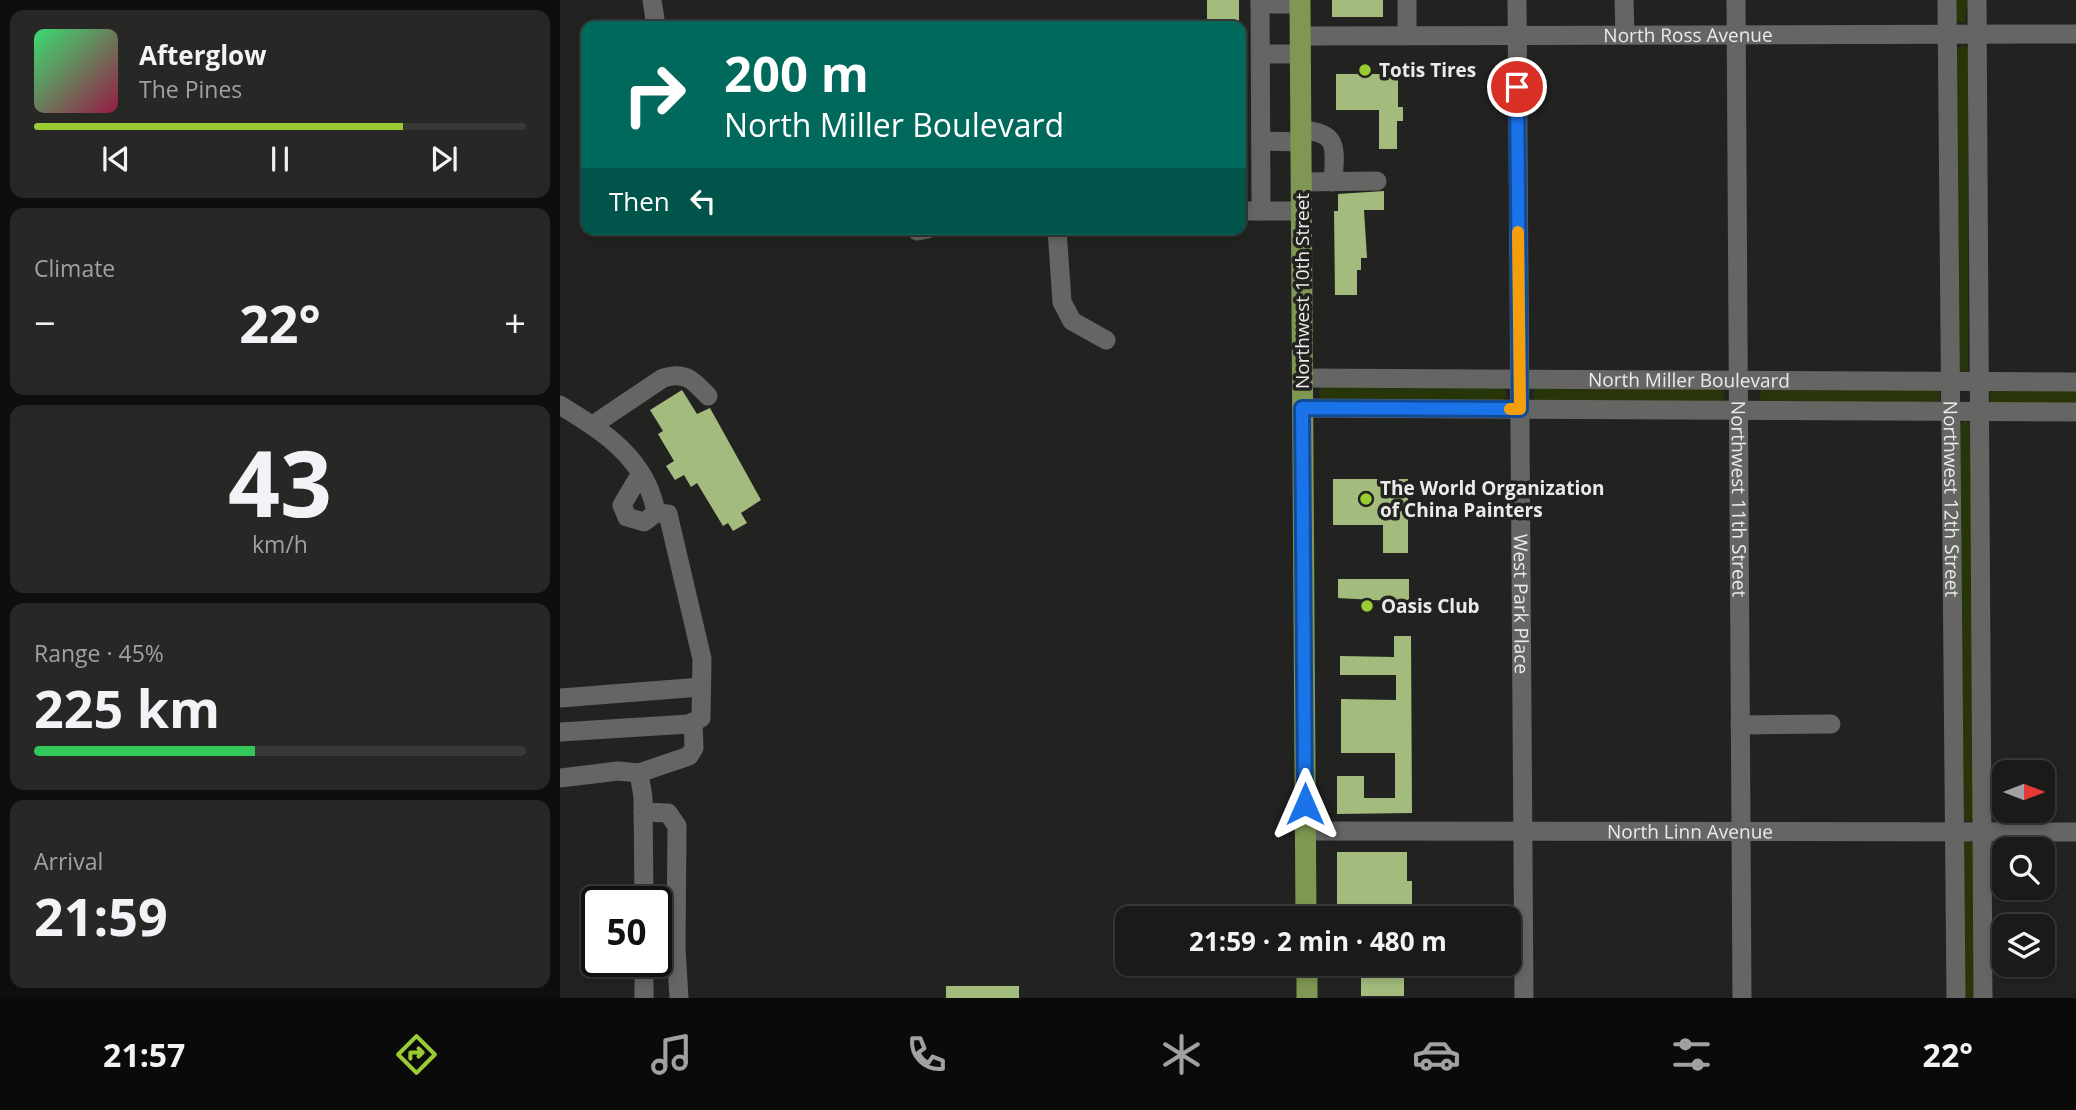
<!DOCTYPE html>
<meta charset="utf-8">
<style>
body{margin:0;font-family:"Open Sans",sans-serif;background:#272726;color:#f1f3f6;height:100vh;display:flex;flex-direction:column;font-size:26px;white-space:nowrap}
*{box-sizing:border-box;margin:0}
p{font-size:23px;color:#9fa1a2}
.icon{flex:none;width:38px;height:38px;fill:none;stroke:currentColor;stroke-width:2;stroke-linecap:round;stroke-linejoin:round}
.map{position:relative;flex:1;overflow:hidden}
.details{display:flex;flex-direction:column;gap:10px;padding:10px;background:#0e0e0e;width:560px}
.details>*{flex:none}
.top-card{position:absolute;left:21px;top:21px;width:665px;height:214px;border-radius:14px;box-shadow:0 4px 10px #0003,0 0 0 2px #383838;background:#00695c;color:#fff;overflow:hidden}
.needle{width:46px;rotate:90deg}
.controls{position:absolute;left:1432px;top:760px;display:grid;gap:14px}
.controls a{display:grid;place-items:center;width:63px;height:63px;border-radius:14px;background:#1a1a19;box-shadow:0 4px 10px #0003,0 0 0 2px #383838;font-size:35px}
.speed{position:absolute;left:21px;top:886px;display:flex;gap:14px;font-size:35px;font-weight:700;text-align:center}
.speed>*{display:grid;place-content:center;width:91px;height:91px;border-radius:50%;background:#1a1a19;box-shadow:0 4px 10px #0003,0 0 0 2px #383838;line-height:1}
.speed .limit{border:4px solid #111;border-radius:10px;background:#fff;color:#111}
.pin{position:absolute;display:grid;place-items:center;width:60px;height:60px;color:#fff;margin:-30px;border:4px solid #fff;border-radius:50%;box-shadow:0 2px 7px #0007}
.me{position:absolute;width:77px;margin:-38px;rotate:0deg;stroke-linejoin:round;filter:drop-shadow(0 0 5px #0008)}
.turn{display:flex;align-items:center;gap:24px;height:147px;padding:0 28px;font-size:32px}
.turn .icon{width:91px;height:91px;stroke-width:2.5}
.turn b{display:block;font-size:49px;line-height:60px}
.then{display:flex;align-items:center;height:66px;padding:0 28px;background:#0003;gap:14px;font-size:26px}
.big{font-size:52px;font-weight:700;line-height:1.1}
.details .tile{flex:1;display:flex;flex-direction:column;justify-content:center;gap:10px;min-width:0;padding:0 24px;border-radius:14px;background:#272726}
.details .dial{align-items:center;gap:0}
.dial b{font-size:91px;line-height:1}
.song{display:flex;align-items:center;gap:21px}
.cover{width:84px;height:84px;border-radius:10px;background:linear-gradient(135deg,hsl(140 70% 55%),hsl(340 70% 35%))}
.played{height:7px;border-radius:4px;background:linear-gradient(90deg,#9bcb33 75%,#383838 75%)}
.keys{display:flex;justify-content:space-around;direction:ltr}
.heat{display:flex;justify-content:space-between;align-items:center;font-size:38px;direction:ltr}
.charge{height:10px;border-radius:5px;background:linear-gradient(90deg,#34c759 45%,#383838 0)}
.trip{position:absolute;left:555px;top:906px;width:406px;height:70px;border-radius:14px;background:#1a1a19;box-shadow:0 4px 10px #0003,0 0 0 2px #383838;font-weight:700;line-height:70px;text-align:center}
.tabs{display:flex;height:112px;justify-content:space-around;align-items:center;background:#0a0a0a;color:#9fa1a2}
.tabs .icon{width:49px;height:49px}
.tabs .active{color:#9bcb33}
.tabs b{font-size:32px;color:#f1f3f6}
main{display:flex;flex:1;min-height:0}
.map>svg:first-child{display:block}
</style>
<main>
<section class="details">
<div class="tile">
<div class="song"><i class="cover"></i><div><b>Afterglow</b><p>The Pines</p></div></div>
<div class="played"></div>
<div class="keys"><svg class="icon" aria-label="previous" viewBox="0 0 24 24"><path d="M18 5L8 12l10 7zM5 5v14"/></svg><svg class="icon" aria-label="pause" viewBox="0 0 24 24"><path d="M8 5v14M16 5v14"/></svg><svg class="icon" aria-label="next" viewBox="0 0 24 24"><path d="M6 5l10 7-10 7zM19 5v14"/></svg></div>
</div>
<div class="tile"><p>Climate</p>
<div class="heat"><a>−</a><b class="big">22°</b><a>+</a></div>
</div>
<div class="tile dial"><b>43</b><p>km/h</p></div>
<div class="tile"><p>Range · 45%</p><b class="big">225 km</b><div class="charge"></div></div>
<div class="tile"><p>Arrival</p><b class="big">21:59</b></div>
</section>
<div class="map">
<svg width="1516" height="998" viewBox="0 0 1516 998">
<rect width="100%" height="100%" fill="#222321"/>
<g fill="#273509">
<polygon points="1396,0 1408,0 1405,23 1397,21"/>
<polygon points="1404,45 1408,49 1408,372 1400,370 1396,49"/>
<polygon points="763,386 944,387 947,394 944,401 761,399 758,392"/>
<polygon points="976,387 1162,388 1165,394 1162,402 976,402 972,394"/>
<polygon points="1203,388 1378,390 1381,396 1378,403 1202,401 1199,394"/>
<polygon points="1516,389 1516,406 1431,403 1429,400 1431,391"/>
<polygon points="1404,421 1411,424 1414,818 1409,822 1404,819 1399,428"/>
<polygon points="1407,840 1413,843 1416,998 1403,998 1404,842"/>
</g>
<g fill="#a3bc7d">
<rect x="647" y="0" width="32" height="26"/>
<rect x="772" y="0" width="51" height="17"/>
<polygon points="776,74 838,74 838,107 843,107 843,121 837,121 837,149 819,149 819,110 776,110"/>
<polygon points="824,191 824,210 804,210 807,258 801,258 801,270 797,270 797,295 775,295 774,211 778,211 778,194"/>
<polygon points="122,390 137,414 150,408 201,500 181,513 187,523 173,531 168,523 163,526 137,483 131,487 124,475 115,480 106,466 114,461 98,434 103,431 90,410"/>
<polygon points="773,479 848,479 848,553 823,553 823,525 773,525"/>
<polygon points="778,579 849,579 849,602 778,598"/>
<polygon points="834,636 851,636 852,813 777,814 777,776 804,776 804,798 835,798 835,753 781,753 781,699 836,700 836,675 780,675 780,656 834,657"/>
<polygon points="777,852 847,852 847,881 852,881 852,919 777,919"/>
<rect x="801" y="971" width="43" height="25"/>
<rect x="386" y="986" width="73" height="12"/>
</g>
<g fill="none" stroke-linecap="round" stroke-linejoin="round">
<g stroke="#656663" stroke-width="19">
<polyline points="92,0 96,26"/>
<polyline points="700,0 701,211"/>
<polyline points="847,0 847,34"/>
<path id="s1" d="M957,0l7,998"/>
<polyline points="1064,0 1065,35"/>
<path id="s2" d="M1176,0l6,998"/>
<path id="s3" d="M1387,0l9,998"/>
<polyline points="1417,0 1423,998"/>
<polyline points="700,4 740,4"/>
<path id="s4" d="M740,36l776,-2"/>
<polyline points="701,54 740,54"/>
<path d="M741,130c39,2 34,19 32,52"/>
<polyline points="701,141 741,142"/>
<polyline points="741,182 817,181"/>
<polyline points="681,211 741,211"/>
<polyline points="497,229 502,302 512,321 546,340"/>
<polyline points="357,231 368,229"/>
<path id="s5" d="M742,378l774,4"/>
<path d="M0,405c44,27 87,54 96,108l-12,9 -17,-5 -5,-12 19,-32"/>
<polyline points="742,408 1516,412"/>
<path d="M33,425l70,-47c22,-7 30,2 45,18"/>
<polyline points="0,698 141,687"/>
<polyline points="1180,725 1271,724"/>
<polyline points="0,732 129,724 141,718 142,659 108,514 96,513"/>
<polyline points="79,773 129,756 134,748 133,722"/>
<polyline points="0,778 58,771 79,773 83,797 84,901"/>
<polyline points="83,812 108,813 117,826 116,948 119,998"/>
<path id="s6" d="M745,831l771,1"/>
<polyline points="84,961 84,998"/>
</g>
<g stroke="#7f9752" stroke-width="21">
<polyline points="740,0 746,919"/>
<polyline points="747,964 747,998"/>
</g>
</g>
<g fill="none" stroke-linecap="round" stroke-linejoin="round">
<defs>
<polyline id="route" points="745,804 742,408 960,409 957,87"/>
</defs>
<use href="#route" stroke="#114b97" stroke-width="18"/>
<use href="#route" stroke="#1a73e8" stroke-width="12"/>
<polyline stroke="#f59e0b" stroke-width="12" points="950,409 960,409 958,232"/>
</g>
<g fill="#9bcb33" stroke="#222321" stroke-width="2.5">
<circle cx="805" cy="70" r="7"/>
<circle cx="806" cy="499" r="7"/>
<circle cx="807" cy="606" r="7"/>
</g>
<g text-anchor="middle" stroke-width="7" stroke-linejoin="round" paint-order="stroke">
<g font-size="19" fill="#eaebe9" stroke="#222321">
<text dy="7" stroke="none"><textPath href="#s4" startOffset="388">North Ross Avenue</textPath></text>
<text transform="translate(742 291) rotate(-90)" y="7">Northwest 10th Street</text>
<text dy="7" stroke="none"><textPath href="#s5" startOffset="387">North Miller Boulevard</textPath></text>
<text dy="7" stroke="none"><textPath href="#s2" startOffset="499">Northwest 11th Street</textPath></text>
<text dy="7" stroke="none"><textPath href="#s3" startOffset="499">Northwest 12th Street</textPath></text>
<text dy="7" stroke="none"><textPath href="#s1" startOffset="604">West Park Place</textPath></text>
<text dy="7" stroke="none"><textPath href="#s6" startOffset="385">North Linn Avenue</textPath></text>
</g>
<g font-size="19" font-weight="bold" fill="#eaebe9" stroke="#222321" text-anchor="start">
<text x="819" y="77">Totis Tires</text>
<text x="820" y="495">The World Organization<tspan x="820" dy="22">of China Painters</tspan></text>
<text x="821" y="613">Oasis Club</text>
</g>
</g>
</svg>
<div class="controls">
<a><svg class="needle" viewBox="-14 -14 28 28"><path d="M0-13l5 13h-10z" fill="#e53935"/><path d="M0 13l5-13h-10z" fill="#9fa1a2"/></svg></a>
<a><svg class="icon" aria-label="search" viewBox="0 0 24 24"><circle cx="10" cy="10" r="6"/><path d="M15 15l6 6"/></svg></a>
<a><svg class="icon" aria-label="layers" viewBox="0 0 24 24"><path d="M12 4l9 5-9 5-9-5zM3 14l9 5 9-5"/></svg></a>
</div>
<div class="speed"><div class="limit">50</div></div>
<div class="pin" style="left:957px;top:87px;background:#d93025"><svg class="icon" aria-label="arrive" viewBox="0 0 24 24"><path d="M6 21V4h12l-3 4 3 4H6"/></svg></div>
<svg class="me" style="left:745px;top:804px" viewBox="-20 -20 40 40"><path d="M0-17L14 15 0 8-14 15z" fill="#1a73e8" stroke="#fff" stroke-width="4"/></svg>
<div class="trip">21:59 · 2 min · 480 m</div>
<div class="top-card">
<div class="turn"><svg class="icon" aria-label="right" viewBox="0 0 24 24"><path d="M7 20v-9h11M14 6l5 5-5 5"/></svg><div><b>200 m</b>North Miller Boulevard</div></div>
<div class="then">Then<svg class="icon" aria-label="left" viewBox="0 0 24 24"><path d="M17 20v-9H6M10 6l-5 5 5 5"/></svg></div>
</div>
</div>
</main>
<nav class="tabs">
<b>21:57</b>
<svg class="icon active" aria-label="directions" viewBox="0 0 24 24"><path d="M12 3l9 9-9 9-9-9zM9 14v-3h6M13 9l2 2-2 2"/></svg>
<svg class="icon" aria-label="music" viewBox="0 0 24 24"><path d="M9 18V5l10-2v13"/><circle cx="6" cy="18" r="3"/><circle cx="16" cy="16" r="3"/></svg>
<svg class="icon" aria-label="phone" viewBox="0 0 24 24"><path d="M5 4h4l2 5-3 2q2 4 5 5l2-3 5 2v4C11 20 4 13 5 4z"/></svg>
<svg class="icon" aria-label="climate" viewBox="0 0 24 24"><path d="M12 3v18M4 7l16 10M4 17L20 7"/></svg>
<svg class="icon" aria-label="car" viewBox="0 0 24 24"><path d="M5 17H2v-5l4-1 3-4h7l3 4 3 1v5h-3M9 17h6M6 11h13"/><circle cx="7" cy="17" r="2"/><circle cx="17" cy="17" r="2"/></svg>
<svg class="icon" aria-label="filters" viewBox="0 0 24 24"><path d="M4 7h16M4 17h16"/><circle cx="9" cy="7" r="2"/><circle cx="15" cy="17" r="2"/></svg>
<b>22°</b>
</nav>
